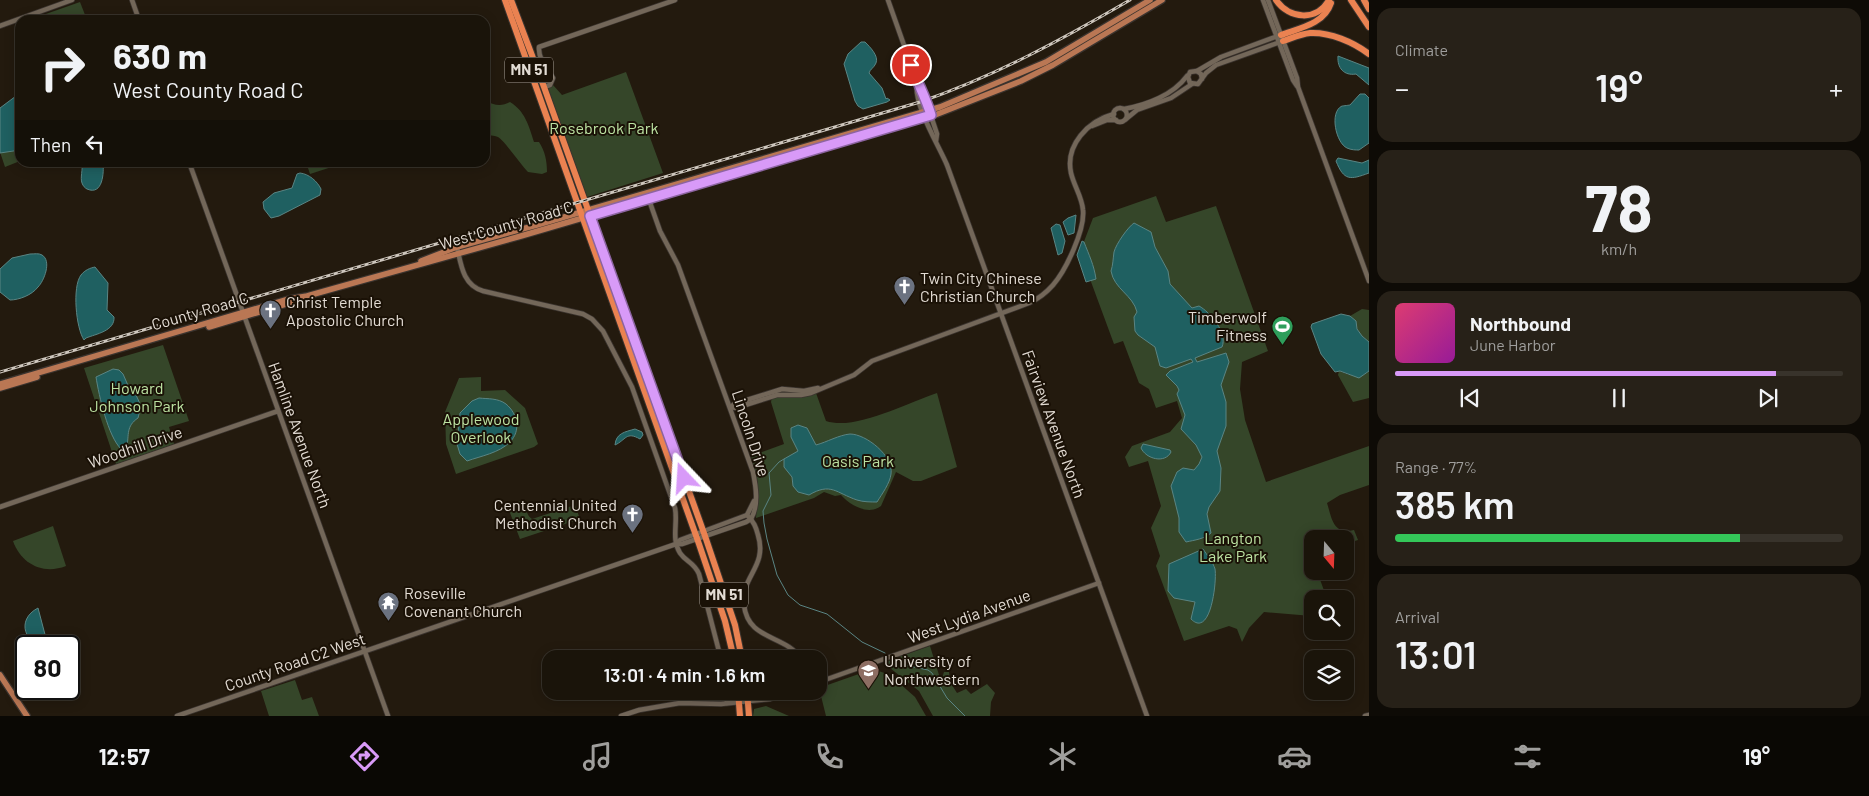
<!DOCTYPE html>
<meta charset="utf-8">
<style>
body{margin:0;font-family:Barlow,sans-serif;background:#272118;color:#f1f3f6;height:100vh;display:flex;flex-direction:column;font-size:19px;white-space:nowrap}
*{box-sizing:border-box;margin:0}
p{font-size:16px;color:#9f9e9c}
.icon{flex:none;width:28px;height:28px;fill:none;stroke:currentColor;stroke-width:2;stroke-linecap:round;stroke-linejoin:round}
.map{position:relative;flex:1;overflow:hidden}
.sheet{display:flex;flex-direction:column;gap:8px;padding:8px;background:#0e0b06;width:500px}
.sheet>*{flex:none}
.guide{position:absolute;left:15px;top:15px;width:475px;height:152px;border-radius:15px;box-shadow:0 2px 12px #0003,0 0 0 1px #38332b;background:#1a140a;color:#f1f3f6;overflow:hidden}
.needle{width:32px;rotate:161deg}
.fabs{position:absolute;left:1304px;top:530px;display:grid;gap:10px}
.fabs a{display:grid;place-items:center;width:50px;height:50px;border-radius:10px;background:#1a140a;box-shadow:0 2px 12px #0003,0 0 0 1px #38332b;font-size:25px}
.speed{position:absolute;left:15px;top:635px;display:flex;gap:10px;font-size:25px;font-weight:700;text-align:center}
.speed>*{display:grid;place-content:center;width:65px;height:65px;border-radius:50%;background:#1a140a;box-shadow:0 2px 12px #0003,0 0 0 1px #38332b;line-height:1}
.speed .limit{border:2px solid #111;border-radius:8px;background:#fff;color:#111}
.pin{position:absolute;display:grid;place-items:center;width:42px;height:42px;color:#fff;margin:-21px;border:2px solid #fff;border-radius:50%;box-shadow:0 1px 5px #0007}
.me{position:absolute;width:55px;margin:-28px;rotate:340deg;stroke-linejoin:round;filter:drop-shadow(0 0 4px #0008)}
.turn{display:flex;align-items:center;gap:18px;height:105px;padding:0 15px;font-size:22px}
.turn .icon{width:65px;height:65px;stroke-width:2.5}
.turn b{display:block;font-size:35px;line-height:42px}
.then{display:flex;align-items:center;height:48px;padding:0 15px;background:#0003;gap:10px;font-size:19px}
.big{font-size:38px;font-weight:600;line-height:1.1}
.sheet .card{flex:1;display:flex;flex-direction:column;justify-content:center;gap:8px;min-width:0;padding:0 18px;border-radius:15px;background:#272118}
.sheet .dial{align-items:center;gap:0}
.dial b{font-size:65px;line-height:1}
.song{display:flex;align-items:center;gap:15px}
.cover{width:60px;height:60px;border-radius:8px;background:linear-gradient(135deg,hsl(340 70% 55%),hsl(300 70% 35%))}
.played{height:5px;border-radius:2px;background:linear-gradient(90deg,#d89af8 85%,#38332b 85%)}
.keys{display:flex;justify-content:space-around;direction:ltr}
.heat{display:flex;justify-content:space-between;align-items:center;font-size:28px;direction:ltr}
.charge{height:8px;border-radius:4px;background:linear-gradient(90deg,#34c759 77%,#38332b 0)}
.trip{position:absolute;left:542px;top:650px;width:285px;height:50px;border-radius:15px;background:#1a140a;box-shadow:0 2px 12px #0003,0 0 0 1px #38332b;font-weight:600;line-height:50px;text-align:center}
.tabs{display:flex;height:80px;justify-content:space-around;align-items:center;background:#0a0804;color:#9f9e9c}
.tabs .icon{width:35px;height:35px}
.tabs .current{color:#d89af8}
.tabs b{font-size:22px;color:#f1f3f6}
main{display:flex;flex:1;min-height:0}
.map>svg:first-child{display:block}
</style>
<main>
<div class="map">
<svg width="1369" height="716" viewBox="0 0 1369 716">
<rect width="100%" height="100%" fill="#231a0e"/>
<g fill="#354629">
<polygon points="80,2 87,20 45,20 43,15"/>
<polygon points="626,72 663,173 587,197 546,90 553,85 562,95"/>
<path d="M485,101c9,4 16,6 25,1 15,9 19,24 24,40h5c6,9 8,19 8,30l-5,2 -14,-2c-7,-7 -24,-32 -30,-35 -4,-2 -9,-1 -13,-2z"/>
<polygon points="20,107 20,161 5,167 0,152 0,114"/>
<polygon points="306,162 344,162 344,163 310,174"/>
<path d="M1156,196l10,26 50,-16 52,145 -26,11 -2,27 5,31 21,62 103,-36v39l-29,10 -13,8c5,16 6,32 27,27l4,10 -13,4v-5h-33v32h5l10,28h-15v17l-48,-4 -15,16 -7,14 -5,-13 -8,-3 -45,15 -28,-75 4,-10 -9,-28 10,-22 -13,-45 -19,6 -4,-10 7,-11 38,-14 12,-14 -5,-17 -21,7 -7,-19 -10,-6 -16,-42 -9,3 -34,-92 13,-34z"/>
<path d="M1362,309l7,1v32c-4,-4 -9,-7 -11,-12 -3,-6 -2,-9 -8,-14z"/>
<polygon points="163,345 189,421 169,427 174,444 116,464 84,368"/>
<path d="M1339,371c10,4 21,9 30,0v27l-16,4 -15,-27z"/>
<polygon points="481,377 481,391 505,390 525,408 538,444 534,447 456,474 446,444 445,412 459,378"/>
<path d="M816,393l10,28c29,10 81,-18 111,-28l20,74 -36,14h-8l-17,-9 -15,34c-13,10 -31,-1 -40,-11l-6,1 -11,-4 -10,6 -58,20 2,-29 -1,-12 -6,-21 33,-12 -13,-42 1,-5z"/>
<path d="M520,501c8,7 5,13 12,18l43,-14 5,14 -60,20 -13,-34z"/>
<path d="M53,526l13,40c-23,9 -45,-2 -53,-25z"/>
<polygon points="930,646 939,675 942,678 944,672 949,672 950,682 957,693 966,689 971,694 987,684 995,693 991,702 990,716 933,716 919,691 885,664 885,662"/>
<polygon points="873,669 890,675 915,697 926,716 826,716 819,688"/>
<polygon points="295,680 302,700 312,697 319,716 269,716 261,691"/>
<polygon points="766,706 789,716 753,716 754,709"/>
</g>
<g fill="#1f6061" stroke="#5a8584">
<path d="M861,42h4c5,5 14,14 11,21 -2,5 -6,6 -7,10l13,15 4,11 1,-1 3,2 -3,2 -24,7 -5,-3 -3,-5 -11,-37 4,-10z"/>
<path d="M1338,56l31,12v17l-13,-11c-12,2 -19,-6 -18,-18z"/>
<polygon points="20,93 20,150 0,153 0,108"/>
<path d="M1360,94h5l4,4v45l-10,7c-3,0 -8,0 -12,-2 -11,-5 -18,-36 -5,-42 1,0 8,-1 8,-1z"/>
<path d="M1338,158l24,5 7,-3v13c-19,7 -25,8 -33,-12z"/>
<path d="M82,163h21c1,9 0,33 -16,26 -2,-1 -4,-3 -5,-6 -2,-5 1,-14 0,-20z"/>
<path d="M300,173c9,1 17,8 21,16l-1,6 -41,21 -8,2 -7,-9 -1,-7 11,-9 18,-5 5,-14z"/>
<polygon points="1076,215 1074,233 1068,235 1063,222 1068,218"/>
<path d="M1134,223l17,9 4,15 13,24 2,13 22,24 7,-2c11,6 29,27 23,41l-27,11 2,4 29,-9 3,9 -8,23 5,17v24l-9,25 4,17 -1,23 -11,16 -2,7 4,19c-7,6 -16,7 -25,9l-7,-10v-14l-8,-32 6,-14 6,-4 11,2 5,-6 3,-7 -6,-12 -15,-16 4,-14 -8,-21 2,-4 -2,-4 -11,-11 4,-4 23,-9 -2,-3 -25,9 -6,-2 -5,-19 -17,-12 -3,-4 -1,-14 3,-5c-4,-17 -23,-23 -26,-41 2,-6 2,-12 3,-19 2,-8 14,-25 20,-29z"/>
<polygon points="1056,224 1060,225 1065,241 1062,253 1058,255 1051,228"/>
<path d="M1082,241l2,1c5,13 10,23 12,37l-10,3 -9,-27z"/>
<path d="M30,254c4,0 9,-1 12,1 10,6 2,26 -4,32 -6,8 -19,13 -28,13l-10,-8v-23l12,-11z"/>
<path d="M95,267l13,16 -1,27 7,7c1,14 -18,17 -28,21l-2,2c-8,-12 -12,-53 -3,-65 4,-5 9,-7 14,-8z"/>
<polygon points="1341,314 1350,316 1356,321 1357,329 1362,336 1369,342 1369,371 1359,378 1340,371 1335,372 1321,354 1311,327 1312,324"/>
<path d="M113,369l6,1 4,4 7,16 6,5 5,11 -3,12c-12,8 -9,17 -11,28l-6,3c-13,-13 -22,-53 -25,-72z"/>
<path d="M479,398c9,1 19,0 27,6 12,10 15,27 4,38 -11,11 -29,14 -43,19l-7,-7 -3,-10 3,-31 12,-12z"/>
<path d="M798,425l9,3 9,17c11,-3 23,-10 34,-11 16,0 44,22 41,40 -1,9 -9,20 -14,28 -6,0 -14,0 -20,-2 -21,-7 -26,-18 -48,-5l-11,-3 -5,-6 -1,-9 -8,-10v-8l14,-8 -7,-14v-9z"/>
<path d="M635,429l7,3 1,3 -3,4c-14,-8 -14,1 -25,6 1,-12 10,-13 20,-16z"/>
<path d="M1143,444l27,6 1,2c-6,12 -25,7 -30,-4z"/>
<path d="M1203,549c4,6 10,13 12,20 2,11 -4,70 -24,50l4,-17 -21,-4 -6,-7 1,-27z"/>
<path d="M38,608l10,38c-23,0 -33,-26 -10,-38z"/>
</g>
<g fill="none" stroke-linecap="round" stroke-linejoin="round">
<g stroke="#5a8584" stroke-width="1">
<polyline points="784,459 779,462 769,473 771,495 763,511 764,523 767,539 777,575 788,595 800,605 827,614 862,642 885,653"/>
<polyline points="890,662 928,670 932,673 947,698 965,716"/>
</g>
<defs>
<g id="minor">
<polyline points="132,0 139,20"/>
<polyline points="888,0 917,82 921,86 937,134 936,141"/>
<polyline points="1263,0 1293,80 1297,86"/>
<polyline points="1268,0 1297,78 1298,87 1369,281"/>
<polyline points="0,26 72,0"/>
<polyline points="1197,71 1221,57 1278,36"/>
<polyline points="1202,79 1201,74 1197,71 1190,72 1188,77 1190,83 1198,84 1206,73 1216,65 1283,41"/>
<path d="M917,82c-4,22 21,62 30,83l200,551"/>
<path d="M544,87l6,-2 3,-7c-6,-10 -15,-19 -14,-31l136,-47"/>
<circle cx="1120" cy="115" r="7"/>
<path d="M1124,109c23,-4 49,-14 63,-33"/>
<polyline points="1126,119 1137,110 1171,98 1192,84"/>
<polyline points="1092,126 1107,120 1116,120"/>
<polyline points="189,162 388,716"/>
<path d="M648,197l12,34 18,34 75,207c3,15 6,33 -2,47"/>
<path d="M457,247c4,18 6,38 26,44l100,23 9,5 11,12 29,56 43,121c3,15 -4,31 5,45 6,9 14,9 19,21l22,85"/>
<path d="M731,407l5,1 41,-13h24l10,-2 43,-18 18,-14 8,-3 149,-55c9,-4 17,-10 24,-18 13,-15 32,-55 30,-75 -1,-13 -9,-24 -12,-37 -6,-28 17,-52 43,-59"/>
<polyline points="731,407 734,404 782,389 804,391 818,388"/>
<polyline points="0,507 278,411"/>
<path d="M747,515c7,7 9,12 11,20 10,32 -18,42 -14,70 4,36 41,29 57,54"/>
<polyline points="676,544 680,540 747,515 754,501"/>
<polyline points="819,682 1099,583"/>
<polyline points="726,691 727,703"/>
<polyline points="177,716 676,544 682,544 746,522 751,519"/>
<polyline points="621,716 639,710 680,703 721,704 770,699 793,691"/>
<polyline points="1365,716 1369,715"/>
</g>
<g id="major">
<polyline points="421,261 457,247 537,225 940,107 1046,62 1150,0"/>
<polyline points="209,327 296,301"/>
<polyline points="0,384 289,299 307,296 521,236 935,115 1021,81 1053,65 1162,0"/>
<polyline points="0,388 37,377"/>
<polyline points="0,675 27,716"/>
</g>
<g id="highway">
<polyline points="505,0 699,544 725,621 734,659"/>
<polyline points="511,0 544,87 705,536 735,625 742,659"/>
<path d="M1276,0c13,19 41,22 53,0"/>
<polyline points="1351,0 1369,27"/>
<polyline points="1364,0 1369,9"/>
<path d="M1281,35c19,-7 43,-11 50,-32"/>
<path d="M1283,41c9,-3 18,-7 27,-8 20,-1 43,9 59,21"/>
<polyline points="738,691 740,716"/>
<polyline points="747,691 749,716"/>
</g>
</defs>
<use href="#minor" stroke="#3b342f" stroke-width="6"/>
<use href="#major" stroke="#3b342f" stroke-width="8"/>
<use href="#highway" stroke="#3b342f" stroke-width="8"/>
<use href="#minor" stroke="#736759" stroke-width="4.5"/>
<use href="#major" stroke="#ba7754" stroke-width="5.5"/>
<use href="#highway" stroke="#ea8251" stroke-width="6"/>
<defs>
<path id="rail" d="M0,372l920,-270c75,-26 141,-62 210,-102"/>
</defs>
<use href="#rail" stroke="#cdc6bd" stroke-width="3"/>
<use href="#rail" stroke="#1a1106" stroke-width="1" stroke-dasharray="4" stroke-linecap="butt"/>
</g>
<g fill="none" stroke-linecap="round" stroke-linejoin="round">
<defs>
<path id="route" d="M684,478l-94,-262 341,-101c-5,-17 -14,-33 -20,-50"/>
</defs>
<use href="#route" stroke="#8c64a1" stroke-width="12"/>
<use href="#route" stroke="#d89af8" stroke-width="9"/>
</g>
<defs>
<symbol id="church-pin" viewBox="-11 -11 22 30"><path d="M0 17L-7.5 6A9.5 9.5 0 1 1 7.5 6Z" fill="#6b7280" stroke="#1a1106"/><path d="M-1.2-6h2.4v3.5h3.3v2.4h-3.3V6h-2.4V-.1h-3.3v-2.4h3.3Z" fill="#fff"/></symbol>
<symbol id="stadium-pin" viewBox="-11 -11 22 30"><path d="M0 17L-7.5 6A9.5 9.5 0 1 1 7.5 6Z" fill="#2e9e5b" stroke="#1a1106"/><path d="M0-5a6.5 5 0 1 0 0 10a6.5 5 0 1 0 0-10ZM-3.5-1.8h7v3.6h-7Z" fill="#fff"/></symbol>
<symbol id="temple-pin" viewBox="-11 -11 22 30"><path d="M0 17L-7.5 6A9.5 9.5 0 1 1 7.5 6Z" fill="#6b7280" stroke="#1a1106"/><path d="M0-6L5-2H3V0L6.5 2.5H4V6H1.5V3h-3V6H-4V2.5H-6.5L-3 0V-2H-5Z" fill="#fff"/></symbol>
<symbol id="university-pin" viewBox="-11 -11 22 30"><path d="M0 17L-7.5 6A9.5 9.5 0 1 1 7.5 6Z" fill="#8d6e63" stroke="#1a1106"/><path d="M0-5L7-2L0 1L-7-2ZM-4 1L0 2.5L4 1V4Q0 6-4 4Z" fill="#fff"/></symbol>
</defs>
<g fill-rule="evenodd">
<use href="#church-pin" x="892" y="274" width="25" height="34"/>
<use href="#church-pin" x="258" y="298" width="25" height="34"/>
<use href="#stadium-pin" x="1270" y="314" width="25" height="34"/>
<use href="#church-pin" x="620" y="502" width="25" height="34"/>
<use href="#temple-pin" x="376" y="590" width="25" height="34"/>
<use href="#university-pin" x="856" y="658" width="25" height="34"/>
</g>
<g text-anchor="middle" stroke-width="4" stroke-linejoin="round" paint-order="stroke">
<g fill="#1a1106" stroke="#a79f96" stroke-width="1">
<rect x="505" y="57.5" width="48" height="25" rx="4"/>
<rect x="700" y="582.5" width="48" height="25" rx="4"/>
</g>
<g font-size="15" font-weight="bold" fill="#e3dcd4">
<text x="529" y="75">MN 51</text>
<text x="724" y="600">MN 51</text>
</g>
<g font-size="16" fill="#bce2a2" stroke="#1a1106">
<text x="604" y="134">Rosebrook Park</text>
<text x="137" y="394">Howard<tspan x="137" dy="18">Johnson Park</tspan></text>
<text x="481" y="425">Applewood<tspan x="481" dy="18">Overlook</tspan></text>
<text x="858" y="467">Oasis Park</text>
<text x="1233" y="544">Langton<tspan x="1233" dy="18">Lake Park</tspan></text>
</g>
<g font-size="16" fill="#e3dcd4" stroke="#1a1106">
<text transform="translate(506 225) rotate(-16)" y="6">West County Road C</text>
<text transform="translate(200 311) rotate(-16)" y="6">County Road C</text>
<text transform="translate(1054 424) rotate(70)" y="6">Fairview Avenue North</text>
<text transform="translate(751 433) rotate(72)" y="6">Lincoln Drive</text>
<text transform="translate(300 435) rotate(70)" y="6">Hamline Avenue North</text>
<text transform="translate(135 447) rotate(-19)" y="6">Woodhill Drive</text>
<text transform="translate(969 616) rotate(-20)" y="6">West Lydia Avenue</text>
<text transform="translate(295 662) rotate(-19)" y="6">County Road C2 West</text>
</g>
<g font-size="16" fill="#e3dcd4" stroke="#1a1106" text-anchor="start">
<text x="920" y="284">Twin City Chinese<tspan x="920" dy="18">Christian Church</tspan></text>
<text x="286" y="308">Christ Temple<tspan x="286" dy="18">Apostolic Church</tspan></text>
<text x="1267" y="323" text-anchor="end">Timberwolf<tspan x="1267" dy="18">Fitness</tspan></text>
<text x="617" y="511" text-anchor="end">Centennial United<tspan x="617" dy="18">Methodist Church</tspan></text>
<text x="404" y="599">Roseville<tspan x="404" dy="18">Covenant Church</tspan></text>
<text x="884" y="667">University of<tspan x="884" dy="18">Northwestern</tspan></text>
</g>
</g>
</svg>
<div class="fabs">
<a><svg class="needle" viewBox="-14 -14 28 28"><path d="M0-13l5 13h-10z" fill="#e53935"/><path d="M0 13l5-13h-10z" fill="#9f9e9c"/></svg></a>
<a><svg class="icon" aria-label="search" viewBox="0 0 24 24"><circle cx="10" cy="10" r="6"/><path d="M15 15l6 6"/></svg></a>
<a><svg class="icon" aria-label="layers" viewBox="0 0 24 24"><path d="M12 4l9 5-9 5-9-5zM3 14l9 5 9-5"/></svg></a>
</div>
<div class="speed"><div class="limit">80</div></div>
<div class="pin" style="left:911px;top:65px;background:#d93025"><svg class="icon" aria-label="arrive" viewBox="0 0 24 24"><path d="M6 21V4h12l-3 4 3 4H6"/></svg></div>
<svg class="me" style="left:684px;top:478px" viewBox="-20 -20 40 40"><path d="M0-17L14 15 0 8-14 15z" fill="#d89af8" stroke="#fff" stroke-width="4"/></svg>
<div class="trip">13:01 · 4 min · 1.6 km</div>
<div class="guide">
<div class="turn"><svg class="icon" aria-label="right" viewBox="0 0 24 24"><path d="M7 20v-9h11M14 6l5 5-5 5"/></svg><div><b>630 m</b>West County Road C</div></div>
<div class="then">Then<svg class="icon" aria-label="left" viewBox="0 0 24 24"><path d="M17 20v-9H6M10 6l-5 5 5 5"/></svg></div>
</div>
</div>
<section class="sheet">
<div class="card"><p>Climate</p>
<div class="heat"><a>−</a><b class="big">19°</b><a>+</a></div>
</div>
<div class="card dial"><b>78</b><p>km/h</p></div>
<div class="card">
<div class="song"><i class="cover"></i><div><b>Northbound</b><p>June Harbor</p></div></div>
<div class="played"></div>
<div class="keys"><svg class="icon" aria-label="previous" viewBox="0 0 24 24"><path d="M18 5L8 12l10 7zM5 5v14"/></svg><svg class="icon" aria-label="pause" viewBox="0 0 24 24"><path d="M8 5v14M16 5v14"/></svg><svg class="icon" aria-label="next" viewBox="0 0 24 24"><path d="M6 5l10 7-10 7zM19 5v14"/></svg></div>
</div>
<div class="card"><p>Range · 77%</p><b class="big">385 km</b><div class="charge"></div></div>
<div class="card"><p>Arrival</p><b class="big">13:01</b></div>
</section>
</main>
<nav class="tabs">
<b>12:57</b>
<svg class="icon current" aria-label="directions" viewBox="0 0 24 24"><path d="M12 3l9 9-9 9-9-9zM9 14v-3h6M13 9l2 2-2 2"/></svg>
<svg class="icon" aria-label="music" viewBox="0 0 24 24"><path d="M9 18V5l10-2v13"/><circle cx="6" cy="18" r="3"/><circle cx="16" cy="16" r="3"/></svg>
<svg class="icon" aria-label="phone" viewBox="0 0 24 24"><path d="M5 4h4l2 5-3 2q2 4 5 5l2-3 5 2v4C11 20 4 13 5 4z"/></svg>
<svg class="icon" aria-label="climate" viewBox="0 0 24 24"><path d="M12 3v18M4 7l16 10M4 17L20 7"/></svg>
<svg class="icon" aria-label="car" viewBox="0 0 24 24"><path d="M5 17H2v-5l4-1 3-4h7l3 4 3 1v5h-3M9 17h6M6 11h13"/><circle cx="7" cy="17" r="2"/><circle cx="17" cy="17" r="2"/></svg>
<svg class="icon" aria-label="filters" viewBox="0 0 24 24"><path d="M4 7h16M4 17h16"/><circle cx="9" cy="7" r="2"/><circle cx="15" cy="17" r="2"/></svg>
<b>19°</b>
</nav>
